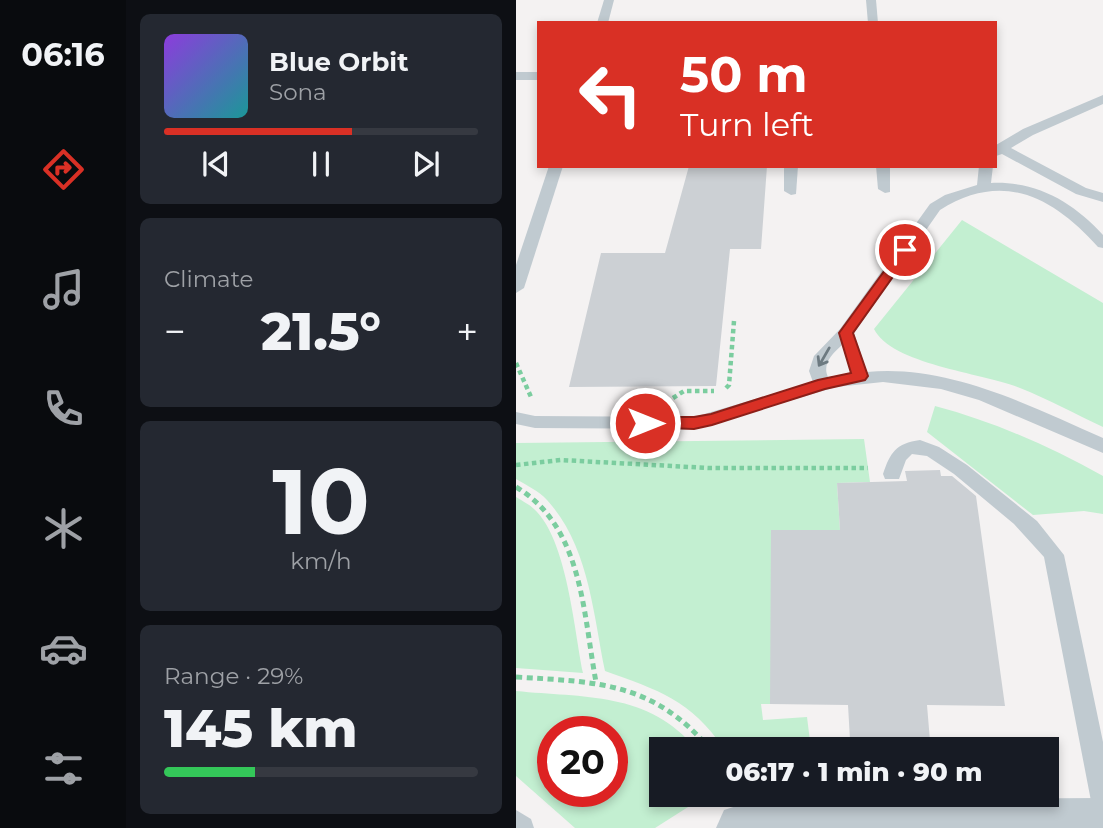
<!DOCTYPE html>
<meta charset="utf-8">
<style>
body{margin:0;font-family:Montserrat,sans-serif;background:#242831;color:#f1f3f6;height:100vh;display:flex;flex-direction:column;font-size:26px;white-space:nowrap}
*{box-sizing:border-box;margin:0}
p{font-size:23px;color:#9ea1a6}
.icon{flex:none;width:38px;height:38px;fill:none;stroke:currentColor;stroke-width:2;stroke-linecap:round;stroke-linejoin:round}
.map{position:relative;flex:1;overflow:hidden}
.sheet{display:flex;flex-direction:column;gap:14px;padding:14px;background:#0d0f14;width:390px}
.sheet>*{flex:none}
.top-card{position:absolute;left:21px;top:21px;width:460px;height:147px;border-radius:0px;box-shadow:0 4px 10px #0003;background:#d93025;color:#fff;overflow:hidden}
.speed{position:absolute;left:21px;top:716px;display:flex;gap:14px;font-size:35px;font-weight:700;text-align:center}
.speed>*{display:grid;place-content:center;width:91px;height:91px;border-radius:50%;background:#171b24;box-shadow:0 4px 10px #0003;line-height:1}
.speed .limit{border:10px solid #d22;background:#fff;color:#111}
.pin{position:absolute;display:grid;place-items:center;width:60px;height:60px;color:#fff;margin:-30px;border:4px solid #fff;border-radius:50%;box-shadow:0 2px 7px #0007}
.me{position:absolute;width:77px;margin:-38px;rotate:90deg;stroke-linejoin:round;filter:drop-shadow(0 0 5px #0008)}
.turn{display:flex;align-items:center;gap:24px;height:147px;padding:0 28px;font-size:32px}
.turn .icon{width:91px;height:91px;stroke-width:2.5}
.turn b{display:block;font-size:49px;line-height:60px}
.big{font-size:52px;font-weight:800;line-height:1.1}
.sheet .card{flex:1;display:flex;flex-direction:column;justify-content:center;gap:10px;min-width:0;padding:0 24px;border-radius:10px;background:#242831}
.sheet .dial{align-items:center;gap:0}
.dial b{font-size:91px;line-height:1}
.song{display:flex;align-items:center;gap:21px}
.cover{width:84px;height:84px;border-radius:10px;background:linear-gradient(135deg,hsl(270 70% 55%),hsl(180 70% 35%))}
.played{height:7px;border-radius:4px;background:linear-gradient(90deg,#d93025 60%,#363941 60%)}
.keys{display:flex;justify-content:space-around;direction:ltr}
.heat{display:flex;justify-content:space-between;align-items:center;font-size:38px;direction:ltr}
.charge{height:10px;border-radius:5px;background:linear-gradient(90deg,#34c759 29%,#363941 0)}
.trip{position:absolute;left:133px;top:737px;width:410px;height:70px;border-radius:0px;background:#171b24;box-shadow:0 4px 10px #0003;font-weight:800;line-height:70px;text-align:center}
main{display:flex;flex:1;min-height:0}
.menu{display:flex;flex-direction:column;width:126px;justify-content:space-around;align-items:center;background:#090b0e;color:#9ea1a6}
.menu .icon{width:49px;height:49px}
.menu .selected{color:#d93025}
.menu b{font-size:32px;color:#f1f3f6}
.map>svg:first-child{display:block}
</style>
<main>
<nav class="menu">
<b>06:16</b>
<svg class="icon selected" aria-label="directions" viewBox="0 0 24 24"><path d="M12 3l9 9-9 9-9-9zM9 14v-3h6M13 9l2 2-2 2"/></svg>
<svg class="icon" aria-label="music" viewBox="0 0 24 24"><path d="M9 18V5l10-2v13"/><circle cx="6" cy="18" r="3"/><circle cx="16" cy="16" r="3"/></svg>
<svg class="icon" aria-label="phone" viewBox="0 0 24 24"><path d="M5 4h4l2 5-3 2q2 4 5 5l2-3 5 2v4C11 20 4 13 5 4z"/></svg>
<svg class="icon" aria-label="climate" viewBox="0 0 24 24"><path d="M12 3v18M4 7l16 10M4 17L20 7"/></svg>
<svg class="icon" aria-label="car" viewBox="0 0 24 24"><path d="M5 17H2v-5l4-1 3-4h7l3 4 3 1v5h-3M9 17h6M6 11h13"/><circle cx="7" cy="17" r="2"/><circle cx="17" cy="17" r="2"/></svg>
<svg class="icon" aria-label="filters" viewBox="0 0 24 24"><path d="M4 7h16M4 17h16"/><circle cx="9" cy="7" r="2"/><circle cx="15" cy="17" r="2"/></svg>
</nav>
<section class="sheet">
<div class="card">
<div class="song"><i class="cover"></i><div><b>Blue Orbit</b><p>Sona</p></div></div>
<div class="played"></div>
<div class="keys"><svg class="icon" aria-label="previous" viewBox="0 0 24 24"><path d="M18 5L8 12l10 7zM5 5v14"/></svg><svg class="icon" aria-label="pause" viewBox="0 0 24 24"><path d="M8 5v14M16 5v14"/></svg><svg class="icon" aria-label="next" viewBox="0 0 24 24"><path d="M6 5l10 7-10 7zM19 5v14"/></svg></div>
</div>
<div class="card"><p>Climate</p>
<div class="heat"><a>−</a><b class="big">21.5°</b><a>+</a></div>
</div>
<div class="card dial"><b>10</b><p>km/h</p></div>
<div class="card"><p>Range · 29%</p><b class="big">145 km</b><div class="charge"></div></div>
</section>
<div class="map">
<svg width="587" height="828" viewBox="0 0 587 828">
<rect width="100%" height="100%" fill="#f4f2f2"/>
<g fill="#c3efd1" fill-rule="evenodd">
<path d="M446,220l141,83v124c-28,-13 -55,-28 -83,-39 -36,-15 -128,-23 -146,-59z"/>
<path d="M419,406c60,16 114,40 168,70v38l-19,-3 -51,4 -106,-83z"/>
<path d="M348,439l6,43 -33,1 3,47 -70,174h-9l2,16 44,-3 4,32h-87c-33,-49 -66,-59 -119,-78 -12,-58 -16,-125 -58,-171 -8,-9 -21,-15 -31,-21v-36z"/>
<path d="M0,497c6,4 13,7 18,12 33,30 40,120 49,164l-67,-5z"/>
<path d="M0,691c67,7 133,0 180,58h-35v45l46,1 -52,33h-80l-59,-52zM37,732h59v59h-59z"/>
</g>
<g fill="#ccd0d4">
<polygon points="173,166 251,166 245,249 214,249 200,386 53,387 85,253 149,253"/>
<polygon points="424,470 425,476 436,476 460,496 489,706 411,705 414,741 394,748 373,749 334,740 332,705 254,704 255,530 324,530 321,483 391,481 389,471"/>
</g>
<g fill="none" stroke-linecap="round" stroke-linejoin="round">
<g stroke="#7bcd9f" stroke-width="4.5" stroke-dasharray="4.5 3.5" stroke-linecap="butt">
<polyline points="0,363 15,397"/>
<polyline points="210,388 213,385 218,321"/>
<polyline points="157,398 168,391 198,391"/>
<polyline points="0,465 45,460 192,468 352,468"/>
</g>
<g stroke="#7bcd9f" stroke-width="5" stroke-dasharray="6 4.5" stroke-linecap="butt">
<path d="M0,487c67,40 67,126 80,195"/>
<path d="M0,677c82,5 137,5 194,72"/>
</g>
<g fill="#c0cad0" fill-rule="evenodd">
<polygon points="88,0 98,0 92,23 81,23"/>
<polygon points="350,0 360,0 362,23 352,23"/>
<rect x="0" y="72" width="23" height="8"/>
<polygon points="587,95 587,104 517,135 495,148 570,188 587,193 587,202 560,194 486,154 480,156 480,145 507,129"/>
<polygon points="33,166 47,166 8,288 0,293 0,265"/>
<polygon points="268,166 282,166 280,194 275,195 268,191"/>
<polygon points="360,166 374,166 374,192 369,193 362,189"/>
<path d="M463,166h14l-2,17c46,-2 82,19 112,52v13l-5,-1c-45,-50 -95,-77 -158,-37l-86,123 13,39c81,-8 164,34 236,66v15l-124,-53 -38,-11 -58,-7 -47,5 -142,42 -159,-1 -19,-4v-12l19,4 159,1 119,-35 -4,-11 5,-15 26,-27 90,-125 15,-9 32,-10zM326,345l9,29 -23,3c-6,-13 4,-23 14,-32z"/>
<path d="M404,440l19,7 28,18 70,56 27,34 39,187v71l-9,-4 -3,-8 -47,-244 -30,-33 -60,-50 -27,-18 -15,-2 -6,6 -7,19h-14l-2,-5c7,-21 13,-31 37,-34z"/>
<polygon points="0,810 15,819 18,828 0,828"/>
</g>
<polygon fill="#c0cad0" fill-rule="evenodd" points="587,798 587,828 200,828 208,810 239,800"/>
</g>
<defs><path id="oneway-shaft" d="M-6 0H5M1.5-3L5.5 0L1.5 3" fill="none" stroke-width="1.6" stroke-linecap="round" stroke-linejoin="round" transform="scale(1.75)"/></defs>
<use stroke="#6d7a81" href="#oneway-shaft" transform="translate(308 357) rotate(120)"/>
<polygon fill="#d93025" stroke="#8d1f18" stroke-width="2" points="389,246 396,250 337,333 352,376 349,380 309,389 196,425 178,429 123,427 121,423 123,419 129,417 178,417 195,414 302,380 335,373 323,333 385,248"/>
</svg>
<div class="speed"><div class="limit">20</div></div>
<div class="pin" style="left:389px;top:250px;background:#d93025"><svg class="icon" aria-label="arrive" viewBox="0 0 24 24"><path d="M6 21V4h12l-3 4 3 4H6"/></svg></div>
<svg class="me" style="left:129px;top:423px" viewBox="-20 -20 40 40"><circle r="17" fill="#d93025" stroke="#fff" stroke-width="3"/><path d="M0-11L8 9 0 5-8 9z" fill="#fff"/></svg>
<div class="trip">06:17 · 1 min · 90 m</div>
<div class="top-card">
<div class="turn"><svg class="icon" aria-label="left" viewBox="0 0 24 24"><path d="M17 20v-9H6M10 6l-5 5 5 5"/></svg><div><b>50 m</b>Turn left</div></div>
</div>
</div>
</main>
